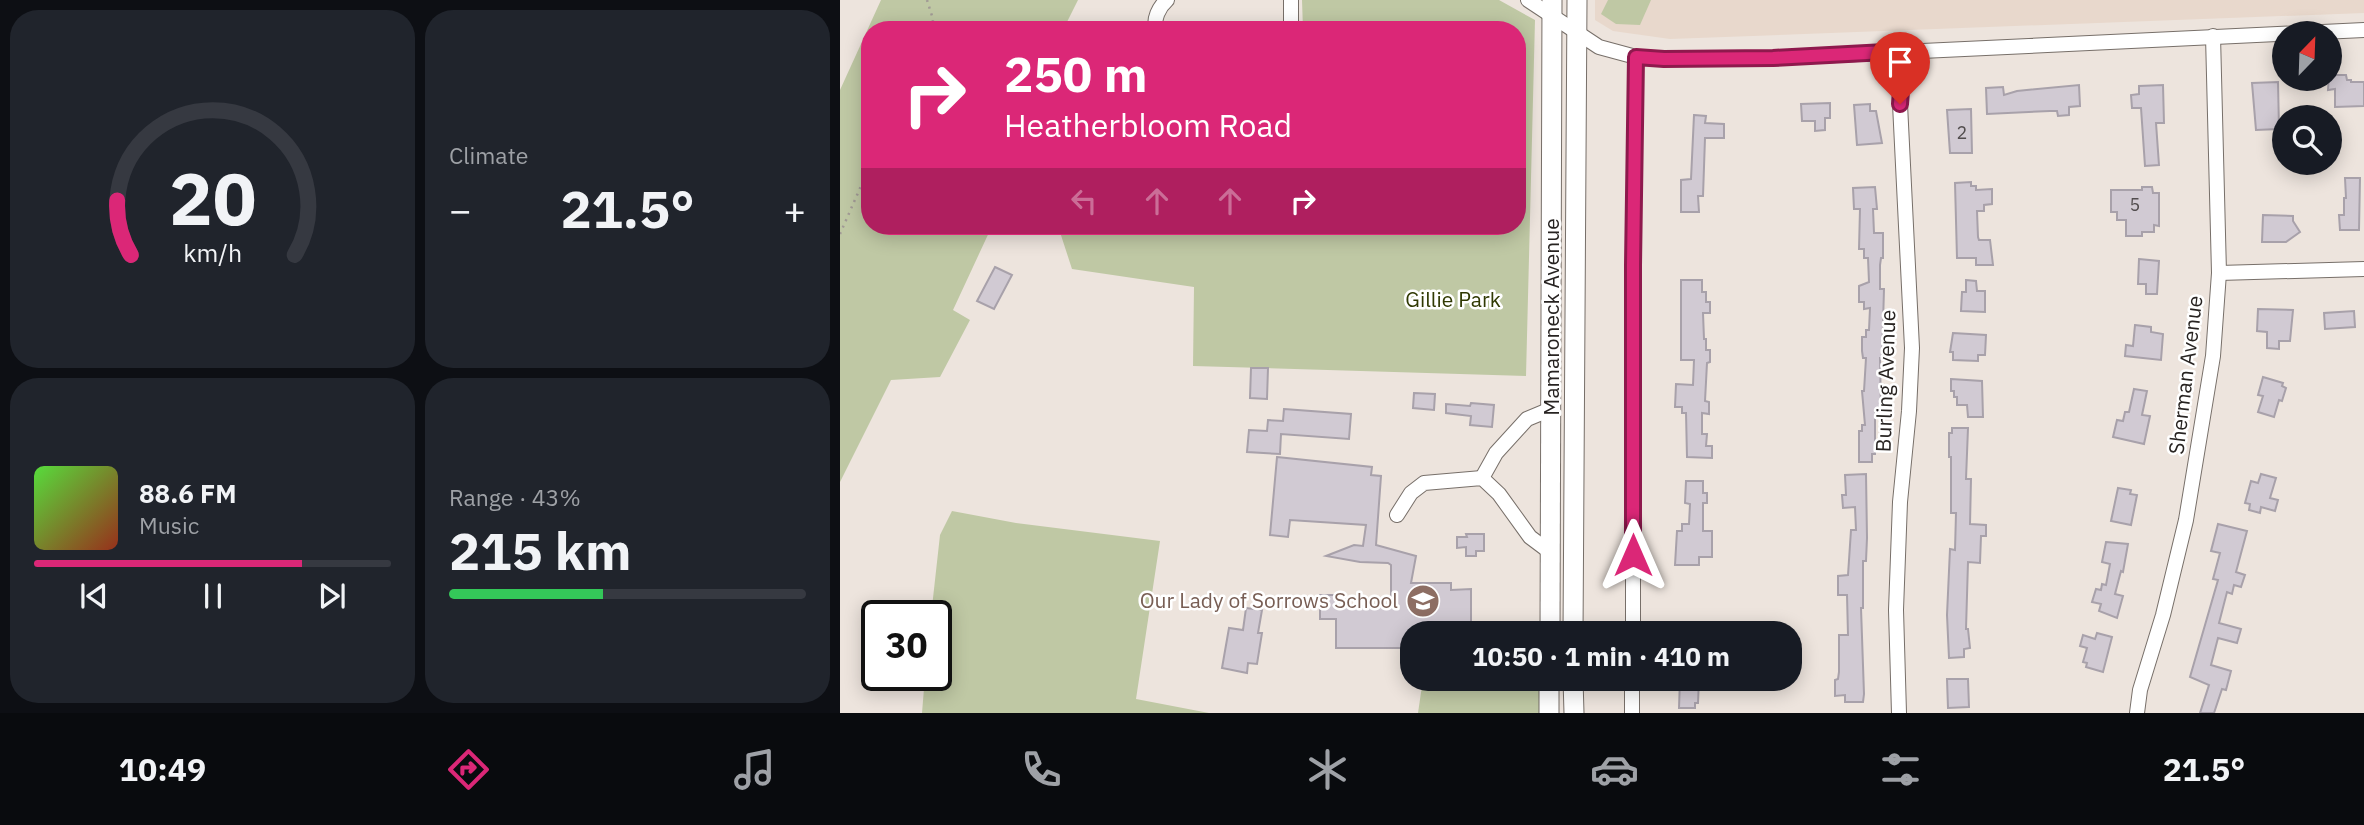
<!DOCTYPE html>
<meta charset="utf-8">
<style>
body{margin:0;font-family:"IBM Plex Sans",sans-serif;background:#20242c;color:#f1f3f6;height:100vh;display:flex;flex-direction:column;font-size:26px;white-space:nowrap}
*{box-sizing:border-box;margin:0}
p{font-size:23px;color:#9ea1a6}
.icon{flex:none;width:38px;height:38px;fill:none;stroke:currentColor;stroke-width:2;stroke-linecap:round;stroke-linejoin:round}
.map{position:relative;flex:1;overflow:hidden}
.details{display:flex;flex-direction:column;gap:10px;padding:10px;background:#0d0f14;width:840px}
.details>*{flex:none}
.hud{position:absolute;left:21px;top:21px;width:665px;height:214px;border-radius:28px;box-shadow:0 4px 18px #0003;background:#db2777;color:#fff;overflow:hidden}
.needle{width:46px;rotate:23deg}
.fabs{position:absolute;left:1432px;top:21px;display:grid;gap:14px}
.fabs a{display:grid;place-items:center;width:70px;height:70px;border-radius:50%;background:#171b24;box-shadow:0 4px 18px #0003;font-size:35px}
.speed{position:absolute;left:21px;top:600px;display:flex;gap:14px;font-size:35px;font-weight:700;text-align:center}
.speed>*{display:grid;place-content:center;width:91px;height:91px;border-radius:50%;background:#171b24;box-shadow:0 4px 18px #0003;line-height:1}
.speed .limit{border:4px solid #111;border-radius:10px;background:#fff;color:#111}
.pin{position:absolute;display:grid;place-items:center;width:60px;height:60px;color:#fff;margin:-72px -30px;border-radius:50% 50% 50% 0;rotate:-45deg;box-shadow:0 0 7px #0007}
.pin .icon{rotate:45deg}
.me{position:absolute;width:77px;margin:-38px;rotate:0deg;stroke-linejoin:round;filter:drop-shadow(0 0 5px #0008)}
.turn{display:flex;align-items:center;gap:24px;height:147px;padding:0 28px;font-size:32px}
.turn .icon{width:91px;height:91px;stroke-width:2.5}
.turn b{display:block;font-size:49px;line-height:60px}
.lanes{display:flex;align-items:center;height:66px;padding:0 28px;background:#0003;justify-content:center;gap:35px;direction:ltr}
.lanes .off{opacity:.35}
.big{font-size:52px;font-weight:700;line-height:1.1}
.details .tile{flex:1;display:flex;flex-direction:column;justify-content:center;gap:10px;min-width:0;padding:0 24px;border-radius:28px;background:#20242c}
.details .dial{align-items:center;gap:0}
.dial svg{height:182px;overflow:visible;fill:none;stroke:#363941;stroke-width:7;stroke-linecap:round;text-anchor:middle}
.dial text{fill:#f1f3f6;stroke:none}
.song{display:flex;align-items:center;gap:21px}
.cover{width:84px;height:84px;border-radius:10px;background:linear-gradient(135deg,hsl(110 70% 55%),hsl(10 70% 35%))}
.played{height:7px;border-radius:4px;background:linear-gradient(90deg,#db2777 75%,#363941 75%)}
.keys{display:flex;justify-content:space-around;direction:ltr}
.heat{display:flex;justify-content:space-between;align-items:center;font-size:38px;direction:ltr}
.charge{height:10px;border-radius:5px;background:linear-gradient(90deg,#34c759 43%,#363941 0)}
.details .tiles{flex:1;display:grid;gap:10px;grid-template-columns:repeat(2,1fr)}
.trip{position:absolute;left:560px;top:621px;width:402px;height:70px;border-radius:28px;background:#171b24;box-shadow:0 4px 18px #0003;font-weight:700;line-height:70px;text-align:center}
.menu{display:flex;height:112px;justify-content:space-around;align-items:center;background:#090b0e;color:#9ea1a6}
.menu .icon{width:49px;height:49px}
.menu .selected{color:#db2777}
.menu b{font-size:32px;color:#f1f3f6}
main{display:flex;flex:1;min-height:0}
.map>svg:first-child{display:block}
</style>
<main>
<section class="details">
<div class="tiles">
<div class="tile dial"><svg viewBox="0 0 100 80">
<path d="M14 69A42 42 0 1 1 86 69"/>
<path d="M14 69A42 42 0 0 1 8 45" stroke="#db2777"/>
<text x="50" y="56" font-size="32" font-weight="700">20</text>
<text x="50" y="72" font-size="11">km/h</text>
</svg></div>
<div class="tile"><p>Climate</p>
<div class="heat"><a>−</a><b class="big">21.5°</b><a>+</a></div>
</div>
<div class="tile">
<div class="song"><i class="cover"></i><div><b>88.6 FM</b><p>Music</p></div></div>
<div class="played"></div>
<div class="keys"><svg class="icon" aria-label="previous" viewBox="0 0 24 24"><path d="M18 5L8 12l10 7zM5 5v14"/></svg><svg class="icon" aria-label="pause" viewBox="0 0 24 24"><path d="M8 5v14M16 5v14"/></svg><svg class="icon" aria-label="next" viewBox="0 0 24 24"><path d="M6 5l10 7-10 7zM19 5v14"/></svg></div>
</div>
<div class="tile"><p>Range · 43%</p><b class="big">215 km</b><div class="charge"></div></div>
</div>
</section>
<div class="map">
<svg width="1524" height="713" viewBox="0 0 1524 713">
<rect width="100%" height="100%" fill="#ede4dd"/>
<polygon fill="#e8d8cc" points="755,0 1524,0 1524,13 830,39 773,31 755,20"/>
<g fill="#bfc8a4">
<polygon points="41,0 238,0 223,30 30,30 30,226 152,226 113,310 130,320 100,377 51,380 0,482 0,90"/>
<polygon points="462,0 659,0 695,20 686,376 353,366 354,287 232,269 218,226 677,226 677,30 463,30"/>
<polygon points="768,0 811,0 800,25 776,24 761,14"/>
<polygon points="112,511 176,523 320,541 296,699 369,713 82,713 85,676 96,676 96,616 91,616 100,535"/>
<polygon points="583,679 709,679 709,713 578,713"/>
</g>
<g fill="#d1cad3" stroke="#a8a1aa" stroke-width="2">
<polygon points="1489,75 1506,75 1507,80 1511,80 1511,82 1524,82 1524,106 1495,107 1495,89 1488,90"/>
<polygon points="1438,82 1439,129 1416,130 1412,83"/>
<polygon points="1239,85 1240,106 1229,107 1229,115 1218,116 1217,111 1210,111 1147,114 1146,88 1163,87 1164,95 1177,91"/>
<polygon points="1323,85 1324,123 1316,123 1319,165 1305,166 1301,108 1292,108 1291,95 1299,94 1299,86"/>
<polygon points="990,103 990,118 985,118 985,130 975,131 975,121 962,121 961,104"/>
<polygon points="1030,104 1030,111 1036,111 1042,143 1017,145 1014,105"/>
<polygon points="1131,109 1132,153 1110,153 1107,110"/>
<polygon points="854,115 866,116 865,123 884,124 884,138 865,138 863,196 858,196 859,212 841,212 841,180 851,179"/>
<polygon points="1505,178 1520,178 1519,230 1500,230 1499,215 1504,215 1504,198 1506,198"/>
<polygon points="1131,182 1131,186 1136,186 1136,190 1152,189 1152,204 1144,205 1144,211 1137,211 1138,237 1139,240 1150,240 1153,265 1136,265 1136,258 1117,258 1115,183"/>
<polygon points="1035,187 1037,209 1033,209 1034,233 1043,233 1043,258 1041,258 1040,265 1040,289 1044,289 1042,358 1040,358 1041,412 1035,412 1035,454 1032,454 1032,462 1019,462 1019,431 1022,431 1022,425 1025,425 1022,391 1024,391 1026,358 1023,358 1022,351 1022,337 1026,337 1026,330 1029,330 1030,308 1024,309 1024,302 1019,302 1019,286 1029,282 1028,258 1024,258 1024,249 1019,249 1020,209 1014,209 1013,188"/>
<polygon points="1302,187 1312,187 1313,193 1319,193 1319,226 1314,225 1314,232 1302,232 1302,236 1286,236 1286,220 1277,220 1277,212 1271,212 1271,190 1302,190"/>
<polygon points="1423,215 1453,216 1453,221 1460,232 1446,242 1422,242"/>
<polygon points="1299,259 1319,261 1317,294 1306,294 1306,284 1298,284"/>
<polygon points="155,267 172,275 154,309 137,301"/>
<polygon points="841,280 862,280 862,292 866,292 866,302 870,302 870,313 863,313 864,339 866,339 866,350 870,350 870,362 867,363 865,401 869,402 869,414 862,413 862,434 867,434 866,446 872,446 872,458 847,457 846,413 842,413 842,407 835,407 836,384 853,385 854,360 841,360"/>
<polygon points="1126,280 1136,281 1137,291 1145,291 1145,312 1121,311 1122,292 1126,292"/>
<polygon points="1418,309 1453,310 1450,341 1439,341 1439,349 1427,348 1427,332 1417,331"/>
<polygon points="1514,311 1515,327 1485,329 1484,313"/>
<polygon points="1295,325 1311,327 1311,332 1323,334 1321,360 1285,356 1286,345 1293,346"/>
<polygon points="1113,333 1146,335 1145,355 1138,355 1138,361 1113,360 1113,352 1110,352"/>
<polygon points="411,368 428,368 427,399 410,398"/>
<polygon points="1423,377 1443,383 1442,386 1446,388 1442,401 1439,400 1434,417 1418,412 1423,396 1418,395"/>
<polygon points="1111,379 1142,381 1143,417 1128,417 1127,405 1117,405 1117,397 1114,397 1114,391 1111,391"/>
<polygon points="1294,389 1307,391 1302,415 1310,416 1304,444 1273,437 1277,420 1283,421 1285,412 1289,412"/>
<polygon points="574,393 595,394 594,410 573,408"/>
<polygon points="631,403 654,405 652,427 630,425 631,416 606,413 606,404 630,406"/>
<polygon points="444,409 511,414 509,439 441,434 440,454 407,452 409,430 427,431 428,420 443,421"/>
<polygon points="1112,428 1128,428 1126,479 1131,479 1130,524 1146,525 1146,536 1141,536 1140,563 1128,562 1126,629 1128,629 1130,648 1124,649 1124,657 1109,658 1107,615 1110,549 1115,550 1116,513 1111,513 1111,457 1109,457 1109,433 1112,433"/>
<polygon points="437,457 532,467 531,475 541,476 536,545 576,556 571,583 611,583 611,590 631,589 631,632 572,634 572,648 496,648 496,619 480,619 480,595 500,595 500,606 551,606 551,565 548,563 520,562 486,556 514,545 523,546 526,525 450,520 448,537 430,535"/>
<polygon points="1026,474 1027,538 1026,561 1023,561 1023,608 1021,608 1024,694 1023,702 1005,702 1005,695 995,696 995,680 998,679 999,672 999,635 1008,635 1007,595 998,595 998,576 1008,575 1011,530 1016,530 1015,507 1003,508 1002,495 1006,495 1005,475"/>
<polygon points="1421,474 1436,478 1430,498 1438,500 1435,511 1421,507 1420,513 1409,510 1410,504 1405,503 1411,481 1418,483"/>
<polygon points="846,481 863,481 863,493 867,493 867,503 863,503 863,531 872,531 872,557 859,557 859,565 835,565 837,531 842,531 842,524 849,524 850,504 845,503"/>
<polygon points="1278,488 1291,490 1290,494 1297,495 1291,525 1271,521"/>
<polygon points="1378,524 1407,531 1396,572 1405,575 1401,587 1394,585 1392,594 1387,592 1379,623 1401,629 1397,643 1378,638 1371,665 1391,671 1386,690 1382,689 1374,713 1360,713 1369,685 1350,677 1378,580 1373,579 1380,553 1371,551"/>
<polygon points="626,534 644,534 644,551 636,551 636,556 626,556 626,547 617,548 617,537 627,537"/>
<polygon points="1266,542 1288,544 1283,572 1281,571 1275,594 1283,596 1277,618 1259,611 1261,604 1252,602 1256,589 1261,590 1262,584 1266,585 1270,564 1262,562"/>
<polygon points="406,608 422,610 418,633 422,633 417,664 408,663 407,673 382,668 389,628 403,630"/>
<polygon points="1257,633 1272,637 1263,672 1246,667 1247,663 1243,662 1247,648 1240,646 1243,635 1255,639"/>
<polygon points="840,679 859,679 858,703 855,703 855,708 839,708"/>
<polygon points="1107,679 1128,679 1129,707 1108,708"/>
</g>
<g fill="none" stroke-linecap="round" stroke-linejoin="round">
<defs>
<g id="minor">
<polyline points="451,0 451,30"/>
<polyline points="688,0 759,47 796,57 824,59 933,58 1524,30"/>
<path d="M316,30c-3,-11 3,-23 11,-30"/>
<polyline points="1379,273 1524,269"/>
<polyline points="642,478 656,453 687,419 711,409"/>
<polyline points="557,515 571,493 584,483 642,478 659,494 690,537 710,552"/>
<polyline points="793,634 793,265 796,57"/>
<polyline points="792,713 792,679"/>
<polyline points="1059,713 1056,610 1060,502 1069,411 1072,348 1060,104 1064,51"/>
<polyline points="1297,713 1300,690 1323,615 1346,520 1373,356 1379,273 1373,36"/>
</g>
<g id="major">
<polyline points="710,634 712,0"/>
<polyline points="733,634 737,0"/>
<polyline points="733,679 734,713"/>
<polyline points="709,713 709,679"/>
</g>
</defs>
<use href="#minor" stroke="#776f69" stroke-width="16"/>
<use href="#major" stroke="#776f69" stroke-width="21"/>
<g stroke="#a19a95" stroke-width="2.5" stroke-dasharray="2 5" stroke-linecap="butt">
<polyline points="87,0 93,19 92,30"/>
<polyline points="0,234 21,186 30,173"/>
<polyline points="587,634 587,633"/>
<polyline points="566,679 583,682"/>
</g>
<use href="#minor" stroke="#fff" stroke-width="14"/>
<use href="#major" stroke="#fff" stroke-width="19"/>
</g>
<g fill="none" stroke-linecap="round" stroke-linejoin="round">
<defs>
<polyline id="route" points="793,555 793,265 796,57 824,59 933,58 1064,51 1060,104"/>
</defs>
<use href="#route" stroke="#8e194d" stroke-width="18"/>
<use href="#route" stroke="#db2777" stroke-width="12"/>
</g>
<defs>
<symbol id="school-disc" viewBox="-11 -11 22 22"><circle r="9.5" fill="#8d6e63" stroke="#fff"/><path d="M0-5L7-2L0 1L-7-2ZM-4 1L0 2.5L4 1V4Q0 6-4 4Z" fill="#fff"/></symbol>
</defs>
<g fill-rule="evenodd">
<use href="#school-disc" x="564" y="582" width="38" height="38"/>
</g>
<g text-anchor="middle" stroke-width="5" stroke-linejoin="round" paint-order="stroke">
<g font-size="18" fill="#524d4e">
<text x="1122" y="139">2</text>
<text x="1295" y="211">5</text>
</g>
<g font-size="21" fill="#303903" stroke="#fff">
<text x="613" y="307">Gillie Park</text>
</g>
<g font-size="21" fill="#272321" stroke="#fff">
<text transform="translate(712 317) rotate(-90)" y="7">Mamaroneck Avenue</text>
<text transform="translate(1346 375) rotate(-83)" y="7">Sherman Avenue</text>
<text transform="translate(1046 381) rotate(-88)" y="7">Burling Avenue</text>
</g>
<g font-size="21" fill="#785e54" stroke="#fff" text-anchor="end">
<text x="558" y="608">Our Lady of Sorrows School</text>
</g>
</g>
</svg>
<div class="fabs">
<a><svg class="needle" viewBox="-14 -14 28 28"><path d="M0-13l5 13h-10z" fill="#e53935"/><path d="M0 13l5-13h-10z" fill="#9ea1a6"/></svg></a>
<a><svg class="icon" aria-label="search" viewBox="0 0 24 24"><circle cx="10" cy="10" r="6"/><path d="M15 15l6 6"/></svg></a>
</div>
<div class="speed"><div class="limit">30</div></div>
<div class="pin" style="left:1060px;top:104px;background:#d93025"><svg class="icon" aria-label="arrive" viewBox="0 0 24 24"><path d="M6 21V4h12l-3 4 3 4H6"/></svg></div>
<svg class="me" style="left:793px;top:555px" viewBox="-20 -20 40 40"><path d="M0-17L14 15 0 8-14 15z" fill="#db2777" stroke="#fff" stroke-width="4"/></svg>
<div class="trip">10:50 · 1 min · 410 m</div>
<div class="hud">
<div class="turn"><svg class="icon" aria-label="right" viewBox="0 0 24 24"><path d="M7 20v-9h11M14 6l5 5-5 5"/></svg><div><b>250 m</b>Heatherbloom Road</div></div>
<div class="lanes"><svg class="icon off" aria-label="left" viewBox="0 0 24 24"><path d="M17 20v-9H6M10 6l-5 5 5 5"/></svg><svg class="icon off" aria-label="ahead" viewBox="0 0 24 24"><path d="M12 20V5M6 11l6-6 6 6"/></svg><svg class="icon off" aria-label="ahead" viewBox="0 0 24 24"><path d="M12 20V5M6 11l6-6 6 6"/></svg><svg class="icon" aria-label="right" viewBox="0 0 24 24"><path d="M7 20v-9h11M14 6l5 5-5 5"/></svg></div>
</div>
</div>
</main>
<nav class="menu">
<b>10:49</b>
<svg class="icon selected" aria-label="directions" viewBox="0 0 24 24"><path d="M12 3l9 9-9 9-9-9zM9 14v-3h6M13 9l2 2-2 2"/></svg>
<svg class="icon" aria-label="music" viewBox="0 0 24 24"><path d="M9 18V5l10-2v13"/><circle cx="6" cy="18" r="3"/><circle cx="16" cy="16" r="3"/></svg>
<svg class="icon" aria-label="phone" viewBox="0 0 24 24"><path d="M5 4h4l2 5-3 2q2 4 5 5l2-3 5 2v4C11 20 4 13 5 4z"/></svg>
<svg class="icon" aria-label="climate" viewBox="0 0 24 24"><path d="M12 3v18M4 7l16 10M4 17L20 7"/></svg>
<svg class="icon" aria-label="car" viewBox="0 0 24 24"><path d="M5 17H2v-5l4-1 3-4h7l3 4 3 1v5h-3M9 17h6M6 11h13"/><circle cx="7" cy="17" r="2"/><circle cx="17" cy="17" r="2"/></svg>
<svg class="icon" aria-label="filters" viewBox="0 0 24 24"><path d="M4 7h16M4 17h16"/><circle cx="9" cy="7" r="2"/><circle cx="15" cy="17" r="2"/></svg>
<b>21.5°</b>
</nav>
